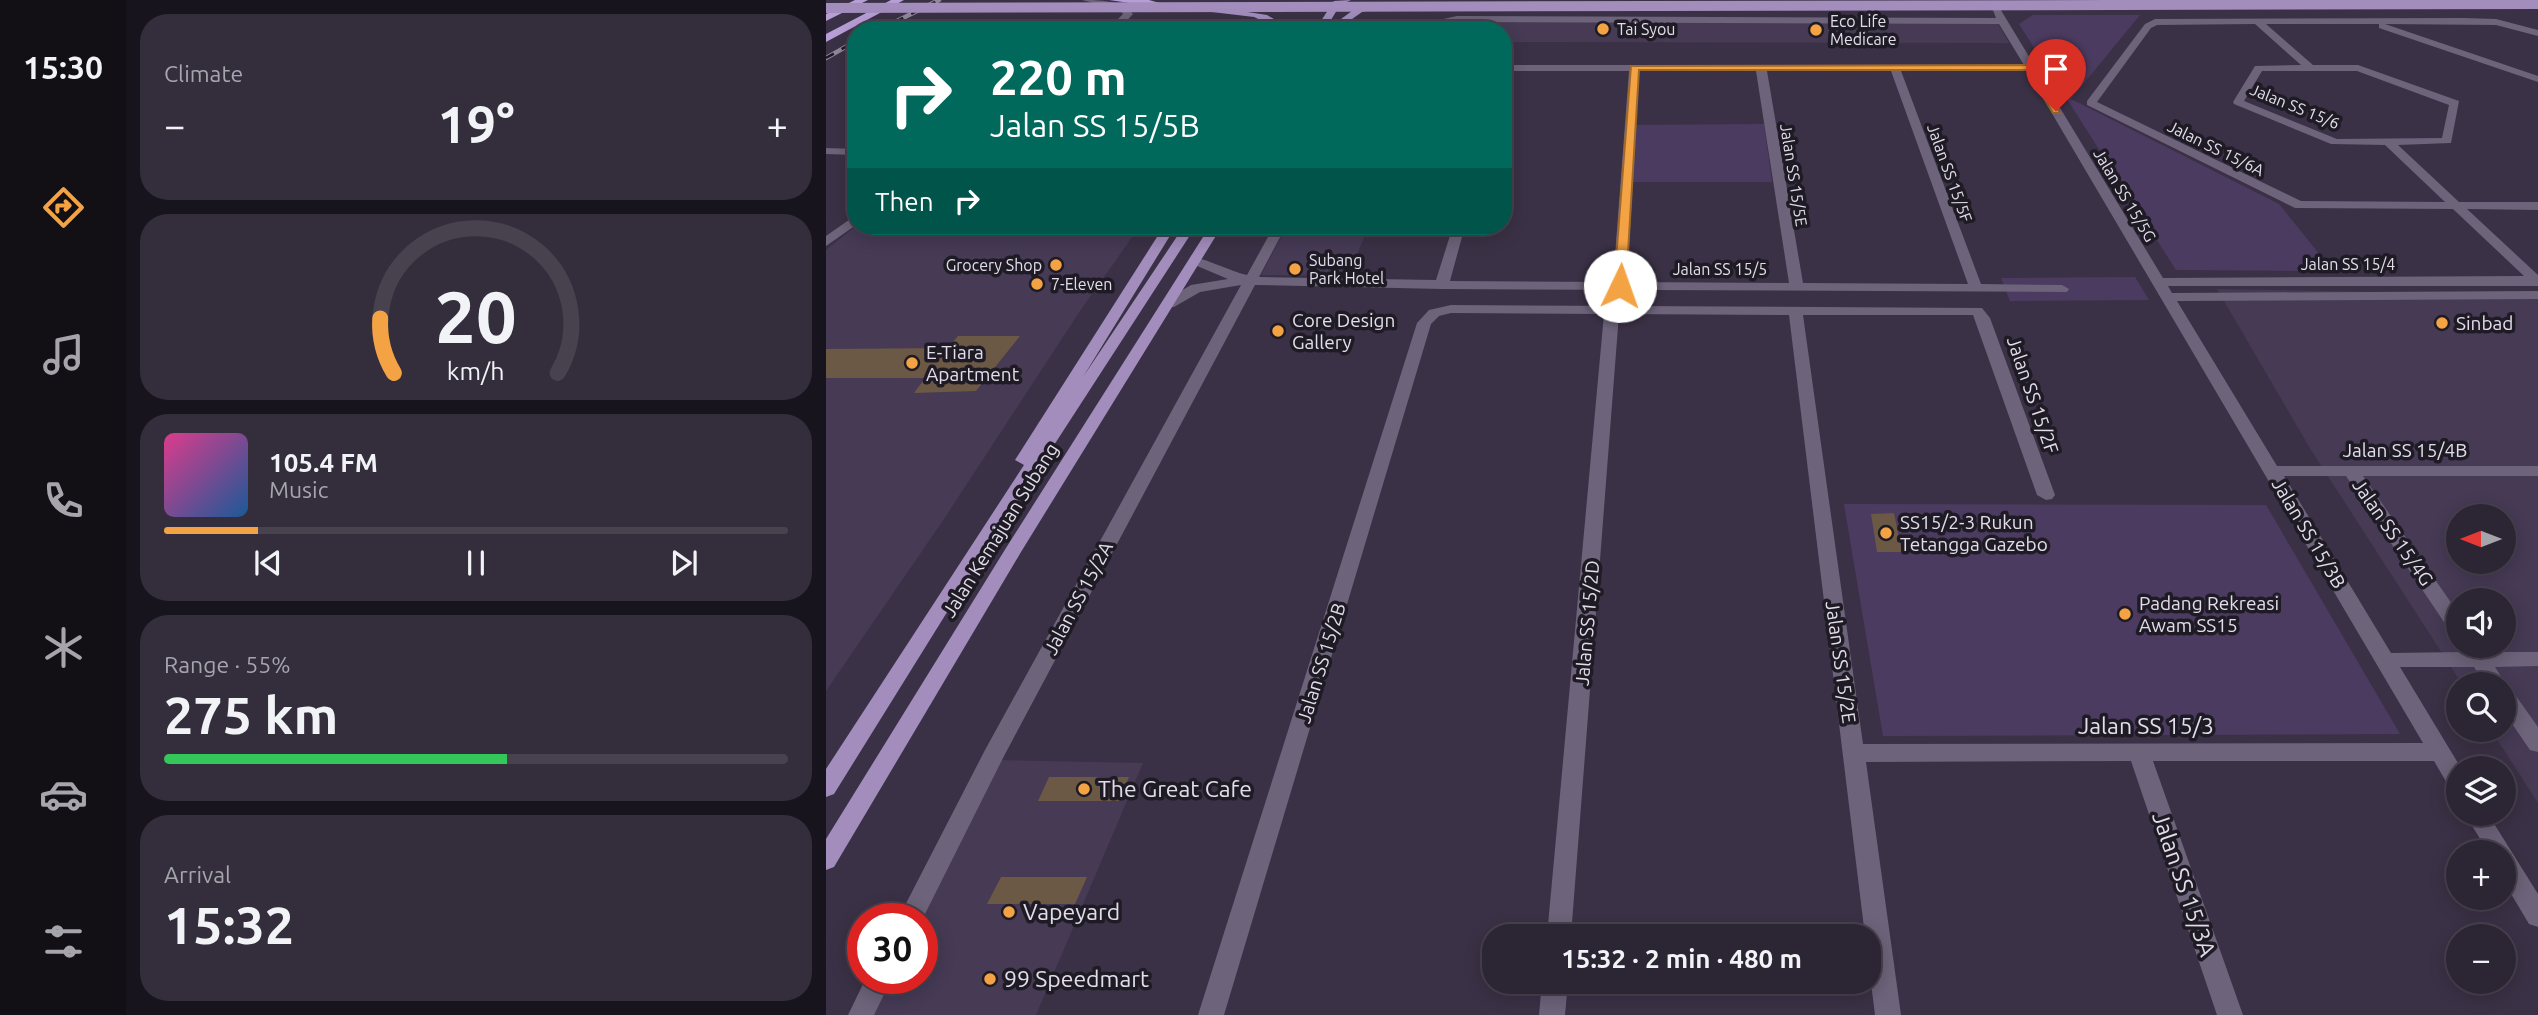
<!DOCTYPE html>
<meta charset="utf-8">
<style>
body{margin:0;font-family:Ubuntu,sans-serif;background:#342d3c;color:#f1f3f6;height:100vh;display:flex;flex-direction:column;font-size:26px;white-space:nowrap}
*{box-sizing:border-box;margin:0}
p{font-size:23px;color:#a6a5ac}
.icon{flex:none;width:38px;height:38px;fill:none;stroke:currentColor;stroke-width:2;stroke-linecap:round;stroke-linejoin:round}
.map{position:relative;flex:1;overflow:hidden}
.panel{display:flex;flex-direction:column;gap:14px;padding:14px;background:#18141d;width:700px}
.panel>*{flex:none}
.hud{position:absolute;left:21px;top:21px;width:665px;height:214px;border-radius:28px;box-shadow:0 4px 18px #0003,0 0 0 2px #48424f;background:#00695c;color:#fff;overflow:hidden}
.needle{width:46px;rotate:270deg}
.tools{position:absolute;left:1620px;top:504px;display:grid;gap:14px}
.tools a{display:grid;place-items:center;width:70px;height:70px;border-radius:50%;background:#2c2534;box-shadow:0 4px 18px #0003,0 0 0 2px #48424f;font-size:35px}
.speed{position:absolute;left:21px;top:903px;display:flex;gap:14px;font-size:35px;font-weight:700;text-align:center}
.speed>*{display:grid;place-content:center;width:91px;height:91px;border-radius:50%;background:#2c2534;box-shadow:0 4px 18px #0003,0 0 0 2px #48424f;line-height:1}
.speed .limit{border:10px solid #d22;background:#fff;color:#111}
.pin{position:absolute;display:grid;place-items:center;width:60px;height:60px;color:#fff;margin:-72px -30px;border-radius:50% 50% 50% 0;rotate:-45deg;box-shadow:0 0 7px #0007}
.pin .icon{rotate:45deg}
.me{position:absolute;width:77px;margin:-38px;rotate:3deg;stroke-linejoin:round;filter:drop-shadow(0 0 5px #0008)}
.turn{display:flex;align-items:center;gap:24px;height:147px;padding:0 28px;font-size:32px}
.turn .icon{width:91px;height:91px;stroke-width:2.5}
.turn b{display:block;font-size:49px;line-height:60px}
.then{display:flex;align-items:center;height:66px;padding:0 28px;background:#0003;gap:14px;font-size:26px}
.big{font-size:52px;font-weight:700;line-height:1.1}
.panel .widget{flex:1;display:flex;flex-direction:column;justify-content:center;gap:10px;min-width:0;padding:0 24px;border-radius:28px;background:#342d3c}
.panel .dial{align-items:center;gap:0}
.dial svg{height:182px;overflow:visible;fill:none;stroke:#48424f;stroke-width:7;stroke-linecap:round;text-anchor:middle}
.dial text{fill:#f1f3f6;stroke:none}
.song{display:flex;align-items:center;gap:21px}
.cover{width:84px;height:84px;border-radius:10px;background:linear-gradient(135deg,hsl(330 70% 55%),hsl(210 70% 35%))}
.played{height:7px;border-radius:4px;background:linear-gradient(90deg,#f4a344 15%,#48424f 15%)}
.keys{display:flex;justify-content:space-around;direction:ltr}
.heat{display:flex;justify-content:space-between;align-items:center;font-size:38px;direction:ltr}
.charge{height:10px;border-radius:5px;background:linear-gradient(90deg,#34c759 55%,#48424f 0)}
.trip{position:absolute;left:656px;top:924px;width:399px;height:70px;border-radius:28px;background:#2c2534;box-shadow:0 4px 18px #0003,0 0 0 2px #48424f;font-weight:700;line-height:70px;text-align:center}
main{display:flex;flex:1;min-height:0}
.tab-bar{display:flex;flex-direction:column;width:126px;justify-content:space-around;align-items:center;background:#120f15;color:#a6a5ac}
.tab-bar .icon{width:49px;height:49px}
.tab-bar .active{color:#f4a344}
.tab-bar b{font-size:32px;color:#f1f3f6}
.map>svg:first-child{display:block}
</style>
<main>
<nav class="tab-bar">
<b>15:30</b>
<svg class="icon active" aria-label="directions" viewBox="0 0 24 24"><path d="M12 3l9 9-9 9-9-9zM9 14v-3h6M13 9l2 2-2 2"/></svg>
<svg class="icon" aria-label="music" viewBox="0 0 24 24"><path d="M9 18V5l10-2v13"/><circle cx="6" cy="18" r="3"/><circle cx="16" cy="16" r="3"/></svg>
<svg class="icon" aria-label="phone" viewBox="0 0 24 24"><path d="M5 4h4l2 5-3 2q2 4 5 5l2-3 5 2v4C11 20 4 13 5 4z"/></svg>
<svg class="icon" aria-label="climate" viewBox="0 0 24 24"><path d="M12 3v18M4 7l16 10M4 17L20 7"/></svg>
<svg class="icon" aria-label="car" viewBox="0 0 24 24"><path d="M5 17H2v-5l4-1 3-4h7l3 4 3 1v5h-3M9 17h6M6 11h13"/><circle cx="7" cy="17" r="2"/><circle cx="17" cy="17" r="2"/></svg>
<svg class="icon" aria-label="filters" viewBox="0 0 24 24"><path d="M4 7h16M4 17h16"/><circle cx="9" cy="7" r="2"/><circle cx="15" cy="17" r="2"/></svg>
</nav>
<section class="panel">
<div class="widget"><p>Climate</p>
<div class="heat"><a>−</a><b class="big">19°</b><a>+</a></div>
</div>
<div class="widget dial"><svg viewBox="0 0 100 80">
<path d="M14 69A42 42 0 1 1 86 69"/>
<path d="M14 69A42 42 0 0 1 8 45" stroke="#f4a344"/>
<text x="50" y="56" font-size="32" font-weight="700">20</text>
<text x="50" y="72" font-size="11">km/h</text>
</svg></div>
<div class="widget">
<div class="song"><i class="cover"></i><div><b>105.4 FM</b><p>Music</p></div></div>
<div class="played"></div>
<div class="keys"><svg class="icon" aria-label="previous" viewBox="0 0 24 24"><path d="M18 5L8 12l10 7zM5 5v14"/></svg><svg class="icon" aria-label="pause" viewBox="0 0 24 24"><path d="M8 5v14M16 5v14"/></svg><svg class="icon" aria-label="next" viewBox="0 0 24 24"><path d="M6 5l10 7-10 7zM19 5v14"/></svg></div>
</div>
<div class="widget"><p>Range · 55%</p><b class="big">275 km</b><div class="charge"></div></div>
<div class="widget"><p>Arrival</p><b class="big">15:32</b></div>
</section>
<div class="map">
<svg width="1712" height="1015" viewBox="0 0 1712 1015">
<rect width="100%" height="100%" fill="#3b3146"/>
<g fill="#463a55" fill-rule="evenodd">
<polygon points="632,21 1171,22 1183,43 677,42 677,30 585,30"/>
<polygon points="30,226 314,226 254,311 116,522 0,691 0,250"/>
<polygon points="461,226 543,226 522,276 435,275"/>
<path d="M1391,289l321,6v508l-47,-73h13v-46h-42l-151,-234zM1633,516h45v46h-45zM1633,600h45v46h-45z"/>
<polygon points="171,760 317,763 210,1015 44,1015 62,978 96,978 96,919"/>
</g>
<g fill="#4c3b60">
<polygon points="1207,15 1314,15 1245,99 1453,204 1507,271 1350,270 1193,24"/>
<polygon points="938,124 946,182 805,182 808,125"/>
<polygon points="1309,277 1323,300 1184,301 1175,278"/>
<polygon points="1018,504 1440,505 1574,734 1057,736"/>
</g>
<g fill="#6b5845">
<polygon points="132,336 194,336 150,391 88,393 99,378 0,378 0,349 121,348"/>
<polygon points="1068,513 1076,552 1051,552 1045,514"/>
<polygon points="223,777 303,777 293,801 212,801"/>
<polygon points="175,877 261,877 249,904 161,904"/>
</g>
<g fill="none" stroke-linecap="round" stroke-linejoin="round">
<g fill="#6d637a" fill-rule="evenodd">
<path d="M256,0c17,0 39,0 51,14l-15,16h-11l16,-16 -3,-4z"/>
<path d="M1165,5l8,2 164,271 361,-2 -71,-67 -158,-1 -208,-103v-4l58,-77 10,-5 308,-1 33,1 42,11v6l-42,-11 -111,-1 153,52v6l-159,-54v-4h-113l47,41h45l101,36 -8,42 -53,2 61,57h79v8l-71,-1 71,66v11h-370l4,7 366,-2v8l-361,2 100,165h261v10h-175l96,138v22l-7,-2 -106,-158h-62l107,177 73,-1 -4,-6h20l5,6h53v14l-43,1 11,17 -2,3 7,2 27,38v25l-8,-2 -26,-38v-28h-19l-11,-17h-74l61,101h-2v25l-8,-3 -17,-29h-281l90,254h-26l-86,-254 -265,1 35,253h-26l-6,-48v-31h-4l-76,-621 -170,-1 -48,622h-24l57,-622 -153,-1 -12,3 -8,8 -207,691h-26l219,-692 12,-13 22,-5 531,3 8,10 65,177 -3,4 -6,1 -9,-5 -64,-180h-170l60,429 560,-1 -396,-672h-126l80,213 81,1 7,4 -2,3 -625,-3 -187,-4 -252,473 -81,162 -24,-1 87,-169 256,-465 -41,7 -26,15h-10v-6l27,-16 37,-6 -38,-16v-6c11,-1 42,15 57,18l27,-49h12l-27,51 177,3 17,-54h12l-15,55 163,1 16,-211h-126v-6h521l-25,-41 -542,-2 -38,8 -17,-2 55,-12 539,2zM1429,24l46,41 -46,1 -22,36 1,2 97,40 54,1 60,57 -144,-1 -204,-99 54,-74 6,-3zM813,71h117l33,212 -162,-1zM941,71h124l77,213 -165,-1zM1436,71h95l92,34 -7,33 -105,1 -93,-38z"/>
<polygon points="0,148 30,149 30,155 0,154"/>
<polygon points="30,215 30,225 0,246 0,236"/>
<polygon points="1639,814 1662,814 1712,894 1712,927 1703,924 1678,882 1678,852 1662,852"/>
<polygon points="40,978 66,978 48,1015 22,1015"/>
<polygon points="716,982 742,982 739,1015 713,1015"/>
</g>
<g fill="#a28dbc" fill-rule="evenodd">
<polygon points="525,0 514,5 499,30 489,30 508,1"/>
<polygon points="554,2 557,7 536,12 519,24 511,22 530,8"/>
<polygon points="389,7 441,15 467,30 456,30 428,17 386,12"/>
<polygon points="338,226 350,226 257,377 358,226 370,226 151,564 8,794 0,797 0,769 198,465 189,460"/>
<polygon points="384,226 396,226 195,552 8,867 0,870 0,839 180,548"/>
</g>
<g fill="#b79ed6" fill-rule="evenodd">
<polygon points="29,0 42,0 0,21 0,14"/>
<polygon points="65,0 78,0 0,42 0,34"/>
<polygon points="283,0 323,0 337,4 332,7"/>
</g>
<defs>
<g id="rail">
<polyline points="53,30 113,0"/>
<polyline points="0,58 30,41"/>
</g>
</defs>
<use href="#rail" stroke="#91899b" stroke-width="4.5"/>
<use href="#rail" stroke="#1f1b25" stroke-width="2.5" stroke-dasharray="9" stroke-linecap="butt"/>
<polyline stroke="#a28dbc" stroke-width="10" points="0,8 1712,4"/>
</g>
<polygon fill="#f4a344" stroke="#9f6a2c" stroke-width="2" points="1204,65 1209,68 1234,113 1227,113 1201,70 813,70 800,286 794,290 788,286 805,66"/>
<g fill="#f4a344" stroke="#1f1b25" stroke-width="2.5">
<circle cx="777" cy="29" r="7"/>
<circle cx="990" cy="30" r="7"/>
<circle cx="230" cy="265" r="7"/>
<circle cx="469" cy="269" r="7"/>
<circle cx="211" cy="284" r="7"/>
<circle cx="1616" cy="323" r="7"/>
<circle cx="452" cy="331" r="7"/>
<circle cx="86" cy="363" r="7"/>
<circle cx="1060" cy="533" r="7"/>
<circle cx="1299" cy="614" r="7"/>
<circle cx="258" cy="789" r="7"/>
<circle cx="183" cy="912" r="7"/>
<circle cx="164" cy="979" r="7"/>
</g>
<g text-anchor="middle" stroke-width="7" stroke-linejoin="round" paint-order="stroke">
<g font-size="16" fill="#e3ddeb" stroke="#1f1b25" text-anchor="start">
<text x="1004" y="27">Eco Life<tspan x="1004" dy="18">Medicare</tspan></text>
<text x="791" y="35">Tai Syou</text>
<text x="483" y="266">Subang<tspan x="483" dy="18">Park Hotel</tspan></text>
<text x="216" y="271" text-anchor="end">Grocery Shop</text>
<text x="225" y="290">7-Eleven</text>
</g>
<g font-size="16" fill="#e3ddeb" stroke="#1f1b25">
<text transform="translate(1469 106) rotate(22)" y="6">Jalan SS 15/6</text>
<text transform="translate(1390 148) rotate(26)" y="6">Jalan SS 15/6A</text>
<text transform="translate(1124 173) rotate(70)" y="6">Jalan SS 15/5F</text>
<text transform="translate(968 175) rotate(81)" y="6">Jalan SS 15/5E</text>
<text transform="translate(1299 195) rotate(59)" y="6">Jalan SS 15/5G</text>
<text x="1522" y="270">Jalan SS 15/4</text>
<text x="894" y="275">Jalan SS 15/5</text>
</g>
<g font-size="19" fill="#e3ddeb" stroke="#1f1b25" text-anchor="start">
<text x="466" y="327">Core Design<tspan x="466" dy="22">Gallery</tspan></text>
<text x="1630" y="330">Sinbad</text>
<text x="100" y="359">E-Tiara<tspan x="100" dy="22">Apartment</tspan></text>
<text x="1074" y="529">SS15/2-3 Rukun<tspan x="1074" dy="22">Tetangga Gazebo</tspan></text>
<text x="1313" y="610">Padang Rekreasi<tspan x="1313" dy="22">Awam SS15</tspan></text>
</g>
<g font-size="19" fill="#e3ddeb" stroke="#1f1b25">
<text transform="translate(1207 395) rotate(71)" y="7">Jalan SS 15/2F</text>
<text x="1579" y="457">Jalan SS 15/4B</text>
<text transform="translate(174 530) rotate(-58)" y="7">Jalan Kemajuan Subang</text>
<text transform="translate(1567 532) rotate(55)" y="7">Jalan SS 15/4G</text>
<text transform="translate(1483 533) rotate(59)" y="7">Jalan SS 15/3B</text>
<text transform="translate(252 598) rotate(-62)" y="7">Jalan SS 15/2A</text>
<text transform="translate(761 623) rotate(-85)" y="7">Jalan SS 15/2D</text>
<text transform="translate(1015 662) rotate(82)" y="7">Jalan SS 15/2E</text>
<text transform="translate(495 663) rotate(-73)" y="7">Jalan SS 15/2B</text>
</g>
<g font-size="23" fill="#e3ddeb" stroke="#1f1b25">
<text x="1320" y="734">Jalan SS 15/3</text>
<text transform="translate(1358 884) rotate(71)" y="8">Jalan SS 15/3A</text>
</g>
<g font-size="23" fill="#e3ddeb" stroke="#1f1b25" text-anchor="start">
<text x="272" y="797">The Great Cafe</text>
<text x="197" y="920">Vapeyard</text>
<text x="178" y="987">99 Speedmart</text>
</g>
</g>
</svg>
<div class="tools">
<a><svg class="needle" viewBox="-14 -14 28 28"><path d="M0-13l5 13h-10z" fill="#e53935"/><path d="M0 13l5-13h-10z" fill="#a6a5ac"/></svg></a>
<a><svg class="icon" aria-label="sound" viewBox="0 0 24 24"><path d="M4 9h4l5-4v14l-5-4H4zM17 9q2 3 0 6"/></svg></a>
<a><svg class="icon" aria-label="search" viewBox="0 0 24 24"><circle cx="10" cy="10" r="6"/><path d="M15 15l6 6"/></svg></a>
<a><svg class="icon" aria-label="layers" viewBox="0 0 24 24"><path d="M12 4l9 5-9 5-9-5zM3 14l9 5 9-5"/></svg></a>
<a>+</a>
<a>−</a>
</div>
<div class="speed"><div class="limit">30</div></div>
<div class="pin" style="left:1230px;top:111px;background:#d93025"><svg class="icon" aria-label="arrive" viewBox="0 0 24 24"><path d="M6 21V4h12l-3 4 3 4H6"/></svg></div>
<svg class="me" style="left:794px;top:286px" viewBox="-20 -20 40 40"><circle r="19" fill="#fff"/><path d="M0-13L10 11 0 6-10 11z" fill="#f4a344"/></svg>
<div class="trip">15:32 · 2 min · 480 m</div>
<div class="hud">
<div class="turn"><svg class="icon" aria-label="right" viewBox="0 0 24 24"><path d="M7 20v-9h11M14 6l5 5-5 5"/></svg><div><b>220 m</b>Jalan SS 15/5B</div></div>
<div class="then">Then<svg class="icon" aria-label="right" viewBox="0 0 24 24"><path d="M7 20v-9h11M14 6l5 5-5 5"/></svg></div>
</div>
</div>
</main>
